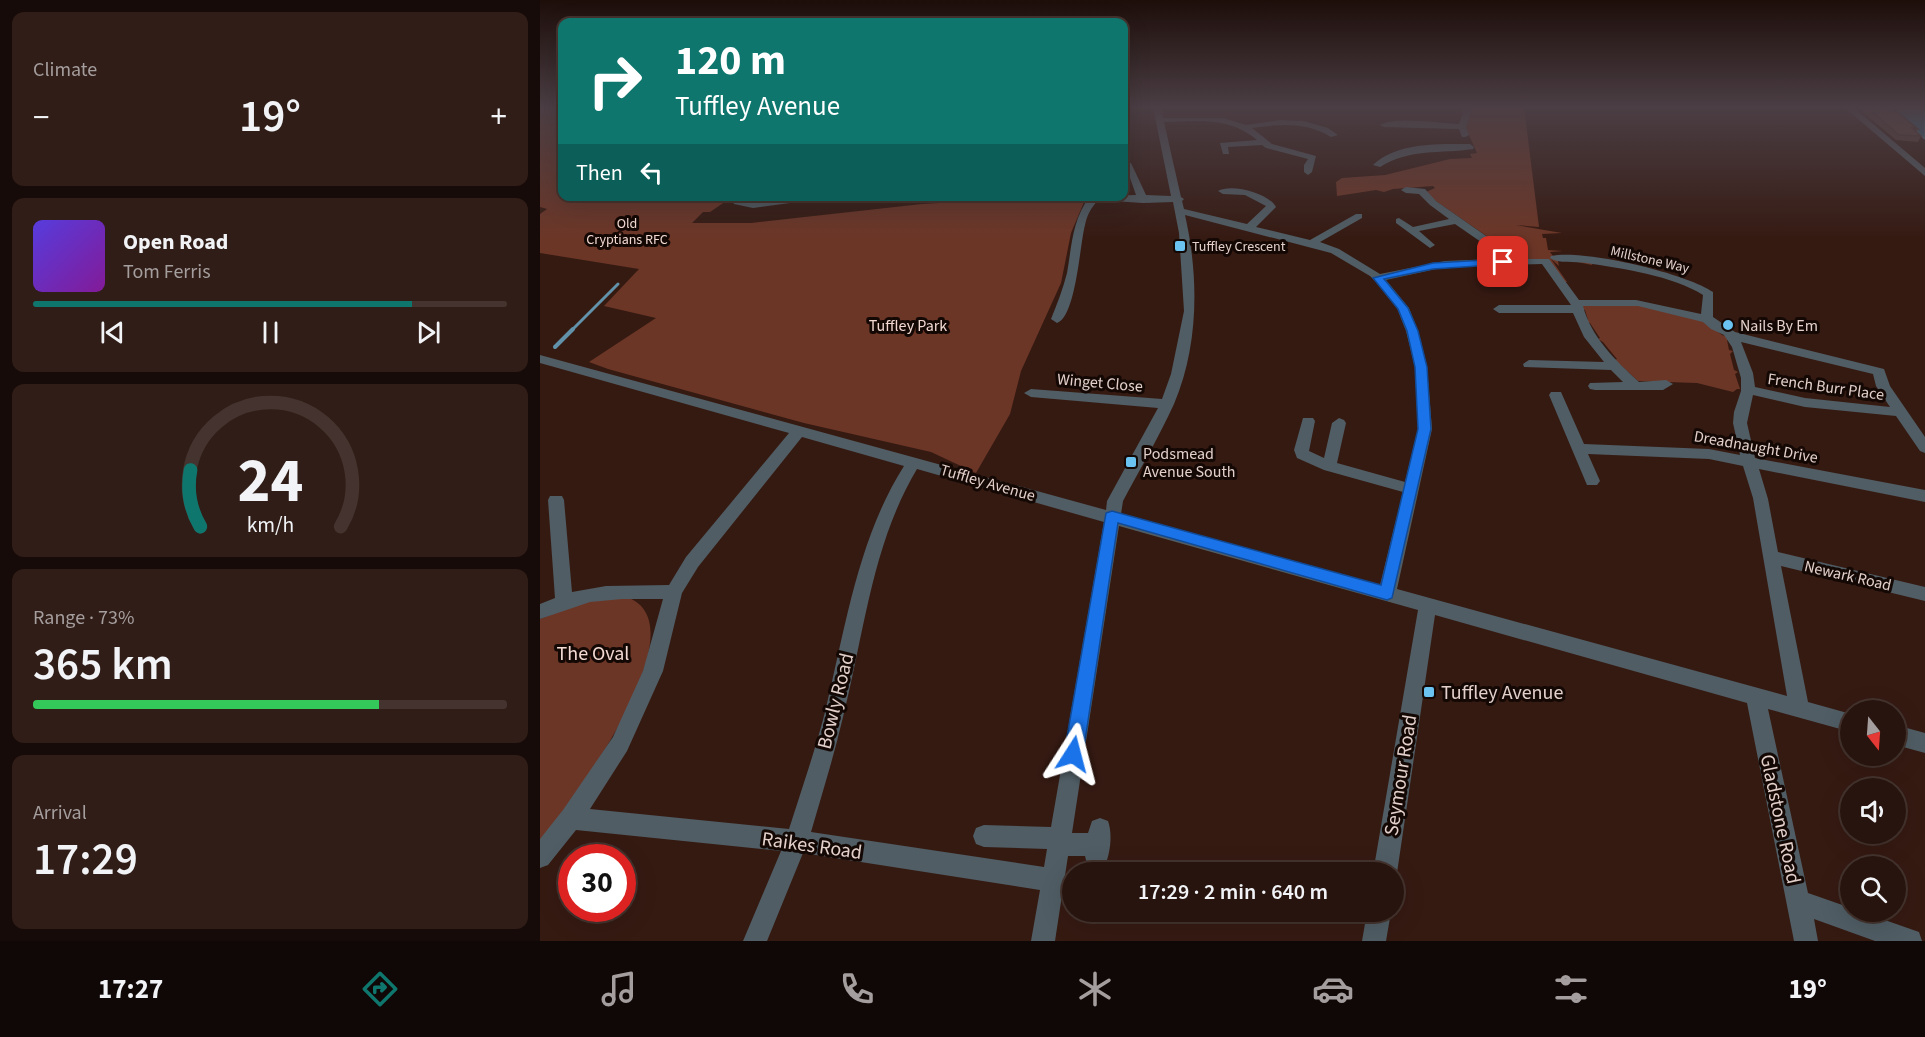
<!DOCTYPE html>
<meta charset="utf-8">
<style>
body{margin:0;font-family:"Source Sans 3",sans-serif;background:#301d17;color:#f1f3f6;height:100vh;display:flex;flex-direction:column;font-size:22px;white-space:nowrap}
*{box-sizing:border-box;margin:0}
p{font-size:20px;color:#a59e9e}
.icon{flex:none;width:33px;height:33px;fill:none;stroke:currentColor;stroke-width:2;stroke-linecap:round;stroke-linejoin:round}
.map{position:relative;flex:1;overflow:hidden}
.panel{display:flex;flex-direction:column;gap:12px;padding:12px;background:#160b08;width:540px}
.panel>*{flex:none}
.banner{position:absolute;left:18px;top:18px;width:570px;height:183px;border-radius:12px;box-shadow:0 6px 24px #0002,0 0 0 2px #44332e;background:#0f766e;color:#fff;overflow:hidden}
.needle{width:39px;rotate:163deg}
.buttons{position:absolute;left:1300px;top:700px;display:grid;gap:12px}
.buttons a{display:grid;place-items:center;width:66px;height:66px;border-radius:50%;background:#28140e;box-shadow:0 6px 24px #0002,0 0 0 2px #44332e;font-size:30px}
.speed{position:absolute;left:18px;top:844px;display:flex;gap:12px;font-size:30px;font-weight:700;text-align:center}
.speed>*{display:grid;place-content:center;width:78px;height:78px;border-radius:50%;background:#28140e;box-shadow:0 6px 24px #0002,0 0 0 2px #44332e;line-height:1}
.speed .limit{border:9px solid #d22;background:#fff;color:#111}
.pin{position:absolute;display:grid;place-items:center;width:51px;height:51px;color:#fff;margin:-26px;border-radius:12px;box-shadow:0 3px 9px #0006}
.me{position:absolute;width:66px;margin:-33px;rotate:9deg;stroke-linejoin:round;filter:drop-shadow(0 0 4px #0008)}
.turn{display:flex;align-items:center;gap:21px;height:126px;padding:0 18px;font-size:27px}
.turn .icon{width:78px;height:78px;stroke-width:2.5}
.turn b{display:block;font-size:42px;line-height:51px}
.then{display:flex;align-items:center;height:57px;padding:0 18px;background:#0003;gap:12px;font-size:22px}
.big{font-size:45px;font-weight:600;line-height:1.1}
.panel .widget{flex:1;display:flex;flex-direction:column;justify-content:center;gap:9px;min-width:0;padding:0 21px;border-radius:12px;background:#301d17}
.panel .dial{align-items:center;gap:0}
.dial svg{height:156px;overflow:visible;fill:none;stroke:#44332e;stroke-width:7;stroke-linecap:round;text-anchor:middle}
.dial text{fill:#f1f3f6;stroke:none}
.song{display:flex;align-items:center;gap:18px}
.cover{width:72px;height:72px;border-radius:9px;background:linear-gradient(135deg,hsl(250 70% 55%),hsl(290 70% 35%))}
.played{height:6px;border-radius:3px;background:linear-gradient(90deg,#0f766e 80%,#44332e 80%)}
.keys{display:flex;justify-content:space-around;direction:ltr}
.heat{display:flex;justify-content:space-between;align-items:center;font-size:33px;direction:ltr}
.charge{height:9px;border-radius:4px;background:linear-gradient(90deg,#34c759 73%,#44332e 0)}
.trip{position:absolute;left:522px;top:862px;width:342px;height:60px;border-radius:30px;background:#28140e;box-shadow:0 6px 24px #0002,0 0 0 2px #44332e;font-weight:600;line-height:60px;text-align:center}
.menu{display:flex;height:96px;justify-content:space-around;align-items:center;background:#100806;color:#a59e9e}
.menu .icon{width:42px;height:42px}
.menu .active{color:#0f766e}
.menu b{font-size:27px;color:#f1f3f6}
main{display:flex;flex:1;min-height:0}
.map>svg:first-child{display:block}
</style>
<main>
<section class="panel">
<div class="widget"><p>Climate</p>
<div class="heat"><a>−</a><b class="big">19°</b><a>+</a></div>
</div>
<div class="widget">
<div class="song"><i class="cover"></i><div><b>Open Road</b><p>Tom Ferris</p></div></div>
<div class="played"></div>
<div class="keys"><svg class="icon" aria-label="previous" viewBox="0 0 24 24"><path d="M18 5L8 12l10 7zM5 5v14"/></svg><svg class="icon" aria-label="pause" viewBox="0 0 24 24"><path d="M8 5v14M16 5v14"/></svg><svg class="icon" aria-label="next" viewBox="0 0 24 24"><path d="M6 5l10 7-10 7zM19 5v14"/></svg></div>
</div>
<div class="widget dial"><svg viewBox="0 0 100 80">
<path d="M14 69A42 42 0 1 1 86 69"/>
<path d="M14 69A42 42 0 0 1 9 40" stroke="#0f766e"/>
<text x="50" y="56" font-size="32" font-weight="700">24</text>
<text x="50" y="72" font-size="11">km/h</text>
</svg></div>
<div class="widget"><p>Range · 73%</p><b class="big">365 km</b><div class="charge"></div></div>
<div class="widget"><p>Arrival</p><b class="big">17:29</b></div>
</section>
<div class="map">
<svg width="1385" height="941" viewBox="0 0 1385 941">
<rect width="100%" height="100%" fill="#351a12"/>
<g fill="#6c3627">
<polygon points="0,107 22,107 22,196 192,197 170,212 163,212 152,223 211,223 382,204 488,198 527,197 544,202 531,233 521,283 481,371 470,414 436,473 391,452 264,423 68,369 49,362 116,318 64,306 99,269 0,253 0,214 7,209 0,207"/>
<polygon points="933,107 984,107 999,227 976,225 1022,233 1002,234 1003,238 1006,238 1008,250 1023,251 1010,252 1016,260 1053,262 1052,265 1032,261 1018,261 1019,266 1011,259 1027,282 1025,282 1008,259 965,259 948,237 890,197 886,192 895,188 893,186 853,189 844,192 836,190 797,196 796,182 802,178 845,175 910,159 932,158 930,154 937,153 926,128"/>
<polygon points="1044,304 1098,305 1162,320 1182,335 1189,337 1190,339 1187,340 1189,350 1193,351 1190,354 1194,370 1198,372 1195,374 1200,389 1197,389 1193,392 1157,383 1098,381 1075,360 1077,359 1063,342 1058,339 1060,338 1050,323 1047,322 1048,320 1045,310 1041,309"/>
<path d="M89,598c74,31 -64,212 -89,248v-227l49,-19z"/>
</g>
<polygon fill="#29779b" stroke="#6192a9" stroke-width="1.5" points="1349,107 1385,108 1385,139"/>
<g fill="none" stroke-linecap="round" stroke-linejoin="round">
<polyline stroke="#6192a9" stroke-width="3" points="31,331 78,284"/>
<polyline stroke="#6192a9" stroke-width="4" points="15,347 33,329"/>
<g fill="#505d64" fill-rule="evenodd">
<polygon points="584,107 591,107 584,112"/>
<path d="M613,107h8l2,11h61l22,7 34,-5 24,1 24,7 10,7 -7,2c-24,-15 -52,-13 -79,-9l20,16 44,12 -4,16 -4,3 -4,-3v-7l4,-6 -42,-11 -4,-3 -34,2 1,7h-6l-3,-11 37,-3c-29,-24 -58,-18 -93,-18l17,75 3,2 -2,2 2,8 63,15 19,-18 -21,-11 -22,-1 -5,-3c13,-8 51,2 58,16l-20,20 54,13 46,-26h6v4l-42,24 19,7 41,25 65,-13 49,-2 -13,-17 -26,-18 -36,7 16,14 -5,3 -34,-25v-4l3,-1 14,9 36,-8 -19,-14 -11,-11 -13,-1 -5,-3 5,-3 19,2 11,12 53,37 15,21h45l30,41h57l65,14 2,-19c-29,-19 -83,-27 -117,-32 -11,-2 -28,1 -36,-5l1,-2c33,-7 134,17 162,36v25l22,15 149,37 6,17 35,51v16l-5,-2 -24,-35 -91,-9 -52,-12 -6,28 8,35 170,32v12l-166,-33 9,30 10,53 147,35v14l-144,-35 27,136 43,12v18l-83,-23 40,184 43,15v4h11l57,20 3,9h-47l-61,-22 4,22h-24l-47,-238 -312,-88 -38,258 -3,8v-8h-21l45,-263 -299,-84 -47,307h16l4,-12 8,-3 8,3c5,14 2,34 -4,47l-8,3 -8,-3 -3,-12h-17l-13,85h-24l9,-51 -237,-37 -36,88h-24l38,-90 -205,-21 -28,35 -8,3v-29l23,-29 50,-73 30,-66 20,-72h-41l-32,3 -50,17v-15l15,-6 -7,-98 2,-4h12l2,4 8,92 34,-6 63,-1 17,-28 103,-124 -249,-70v-8l566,155 1,-9 51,-93 -127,-11 -7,-4 7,-4 131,10 9,-25 13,-63 -5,-78 -6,-31 -30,1 -45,-3c-7,8 -11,15 -13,25 -5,18 -9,92 -28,98l-6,-4c6,-15 12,-30 16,-46 5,-28 5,-53 23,-77l46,-1 -12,-34 7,2 15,32 25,1zM645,215l146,38 39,23 17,17 10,15 9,23 9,36 3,62 -13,53 -68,-19 9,-40 -2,-3 -5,-2 -7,5 -8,35 -15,-7 6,-30 -2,-3h-10l-9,32 3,8 27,12 79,22 -23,93 -259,-71 2,-13c17,-32 36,-64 51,-97 25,-59 25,-127 11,-189zM1002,264l29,41h-72l-6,4 6,4h74l11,24 20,25 -75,-2 -6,4 1,3 87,3 12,12 -33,1 -2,3 2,3 5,1h68l10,-6 -7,-4 -27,2c-23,-21 -48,-45 -56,-76h55l65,16 8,7 13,6 8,12 9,31v13l-7,21 -1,11 7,32 -31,-6 -125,-5 -23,-52h-10l-2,3 38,90h10l3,-4 -12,-27 121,5 34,7 10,32 34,198 -390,-107 35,-160 -5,-62 -9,-36 -9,-23 -23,-28 59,-13zM1201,342l132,32 3,12 14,21 -85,-9 -50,-11 -2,-14zM262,437l102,29c-47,74 -59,165 -80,250 -10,38 -23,75 -35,113l-199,-20 37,-58 36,-80 19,-78 16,-26zM377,469l187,53 -53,305 -67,-2 -8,3 -3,8 3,8 8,3 63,2 -3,18 -233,-35c11,-38 23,-76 32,-115 21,-83 29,-173 74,-248z"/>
<path d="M925,107h8l-7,20 3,8 -4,2h-3l-3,-8 -75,-2 -4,-2c15,-9 60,-2 79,-1z"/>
<path d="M930,144l4,3 -1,2c-33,5 -63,-1 -93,18l-7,-2c24,-23 66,-21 97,-21z"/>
<polygon points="190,196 199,196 201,200 213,202 267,196 302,196 213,208 194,204"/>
<polygon points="1356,725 1385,733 1385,753 1356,745"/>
<polygon points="827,912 851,912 846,941 822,941"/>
</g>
<polygon fill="#505d64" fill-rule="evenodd" points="1304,107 1313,107 1385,168 1385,176"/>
</g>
<polygon fill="#5a4038" points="1317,107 1351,107 1378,129 1376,132 1381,136 1378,142 1356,140"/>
<polygon fill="#694a41" stroke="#4a342e" stroke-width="1.5" points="1327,107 1351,107 1378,129 1372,128 1381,136 1359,135"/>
<linearGradient id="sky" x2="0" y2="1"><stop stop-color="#1d0e0a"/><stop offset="0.45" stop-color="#4b3e44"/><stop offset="1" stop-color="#4b3e44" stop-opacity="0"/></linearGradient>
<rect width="1385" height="239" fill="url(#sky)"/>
<polygon fill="#1a73e8" stroke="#114b97" stroke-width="1.5" points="963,259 967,260 967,264 893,269 844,279 868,308 878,331 887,367 891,429 852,598 847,600 578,523 543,754 540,760 533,763 526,760 524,754 566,513 572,511 841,585 878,429 875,367 867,331 858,309 833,278 893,263"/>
<g fill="#6ac3f1" stroke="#140805" stroke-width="2">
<rect x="634" y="240" width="12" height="12" rx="3"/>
<circle cx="1188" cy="325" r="6"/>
<rect x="585" y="456" width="12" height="12" rx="3"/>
<rect x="883" y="686" width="12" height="12" rx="3"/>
</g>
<g text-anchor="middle" stroke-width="6" stroke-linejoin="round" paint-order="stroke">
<g font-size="14" fill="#f2d9d2" stroke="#140805">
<text x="87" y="228">Old<tspan x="87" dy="16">Cryptians RFC</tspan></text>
</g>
<g font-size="14" fill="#e3d0cb" stroke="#140805" text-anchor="start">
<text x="652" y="251">Tuffley Crescent</text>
</g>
<g font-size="14" fill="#e3d0cb" stroke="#140805">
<text transform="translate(1110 259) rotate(13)" y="5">Millstone Way</text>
</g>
<g font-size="16" fill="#f2d9d2" stroke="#140805">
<text x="368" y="331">Tuffley Park</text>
</g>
<g font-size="16" fill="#e3d0cb" stroke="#140805" text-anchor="start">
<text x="1200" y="331">Nails By Em</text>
<text x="603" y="459">Podsmead<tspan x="603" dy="18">Avenue South</tspan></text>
</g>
<g font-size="16" fill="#e3d0cb" stroke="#140805">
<text transform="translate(560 382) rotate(5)" y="6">Winget Close</text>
<text transform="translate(1286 386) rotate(8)" y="6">French Burr Place</text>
<text transform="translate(1216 446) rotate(10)" y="6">Dreadnaught Drive</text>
<text transform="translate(448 482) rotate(16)" y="6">Tuffley Avenue</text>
<text transform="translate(1308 575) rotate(13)" y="6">Newark Road</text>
</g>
<g font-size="20" fill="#f2d9d2" stroke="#140805">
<text x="53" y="660">The Oval</text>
</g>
<g font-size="20" fill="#e3d0cb" stroke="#140805" text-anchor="start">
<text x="901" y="699">Tuffley Avenue</text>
</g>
<g font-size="20" fill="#e3d0cb" stroke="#140805">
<text transform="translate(295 701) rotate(-76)" y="7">Bowly Road</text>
<text transform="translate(860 775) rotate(-81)" y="7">Seymour Road</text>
<text transform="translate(1241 819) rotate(78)" y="7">Gladstone Road</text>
<text transform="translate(272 845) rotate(8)" y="7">Raikes Road</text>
</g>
</g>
</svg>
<div class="buttons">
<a><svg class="needle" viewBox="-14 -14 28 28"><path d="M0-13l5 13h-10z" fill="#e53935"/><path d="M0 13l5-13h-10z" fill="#a59e9e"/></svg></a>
<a><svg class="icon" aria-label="sound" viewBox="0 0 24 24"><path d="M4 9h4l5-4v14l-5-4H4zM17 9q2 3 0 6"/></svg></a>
<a><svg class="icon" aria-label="search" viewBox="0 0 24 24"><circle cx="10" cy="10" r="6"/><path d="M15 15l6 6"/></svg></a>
</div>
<div class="speed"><div class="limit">30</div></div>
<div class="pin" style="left:963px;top:262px;background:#d93025"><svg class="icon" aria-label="arrive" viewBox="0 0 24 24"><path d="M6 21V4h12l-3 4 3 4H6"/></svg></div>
<svg class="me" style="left:533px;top:754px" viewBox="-20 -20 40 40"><path d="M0-17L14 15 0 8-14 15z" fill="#1a73e8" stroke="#fff" stroke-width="4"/></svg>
<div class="trip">17:29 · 2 min · 640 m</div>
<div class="banner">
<div class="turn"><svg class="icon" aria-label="right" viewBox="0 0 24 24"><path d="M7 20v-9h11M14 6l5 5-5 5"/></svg><div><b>120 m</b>Tuffley Avenue</div></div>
<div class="then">Then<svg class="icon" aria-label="left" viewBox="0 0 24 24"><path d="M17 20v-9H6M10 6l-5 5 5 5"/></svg></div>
</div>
</div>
</main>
<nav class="menu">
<b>17:27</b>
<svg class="icon active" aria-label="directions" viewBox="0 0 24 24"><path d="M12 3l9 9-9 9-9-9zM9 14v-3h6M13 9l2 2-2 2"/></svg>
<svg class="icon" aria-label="music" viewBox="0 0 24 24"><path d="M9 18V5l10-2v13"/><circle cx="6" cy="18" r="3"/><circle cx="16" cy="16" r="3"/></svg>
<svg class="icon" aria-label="phone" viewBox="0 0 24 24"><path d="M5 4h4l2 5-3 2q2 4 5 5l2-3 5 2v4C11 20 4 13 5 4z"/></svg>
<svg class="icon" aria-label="climate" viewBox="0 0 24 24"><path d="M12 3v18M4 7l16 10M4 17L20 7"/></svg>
<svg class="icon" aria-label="car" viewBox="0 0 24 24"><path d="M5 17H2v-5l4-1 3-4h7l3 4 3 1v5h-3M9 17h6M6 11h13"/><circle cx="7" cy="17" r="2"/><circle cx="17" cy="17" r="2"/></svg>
<svg class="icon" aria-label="filters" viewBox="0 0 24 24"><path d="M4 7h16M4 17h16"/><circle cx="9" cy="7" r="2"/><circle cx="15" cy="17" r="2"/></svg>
<b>19°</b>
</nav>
